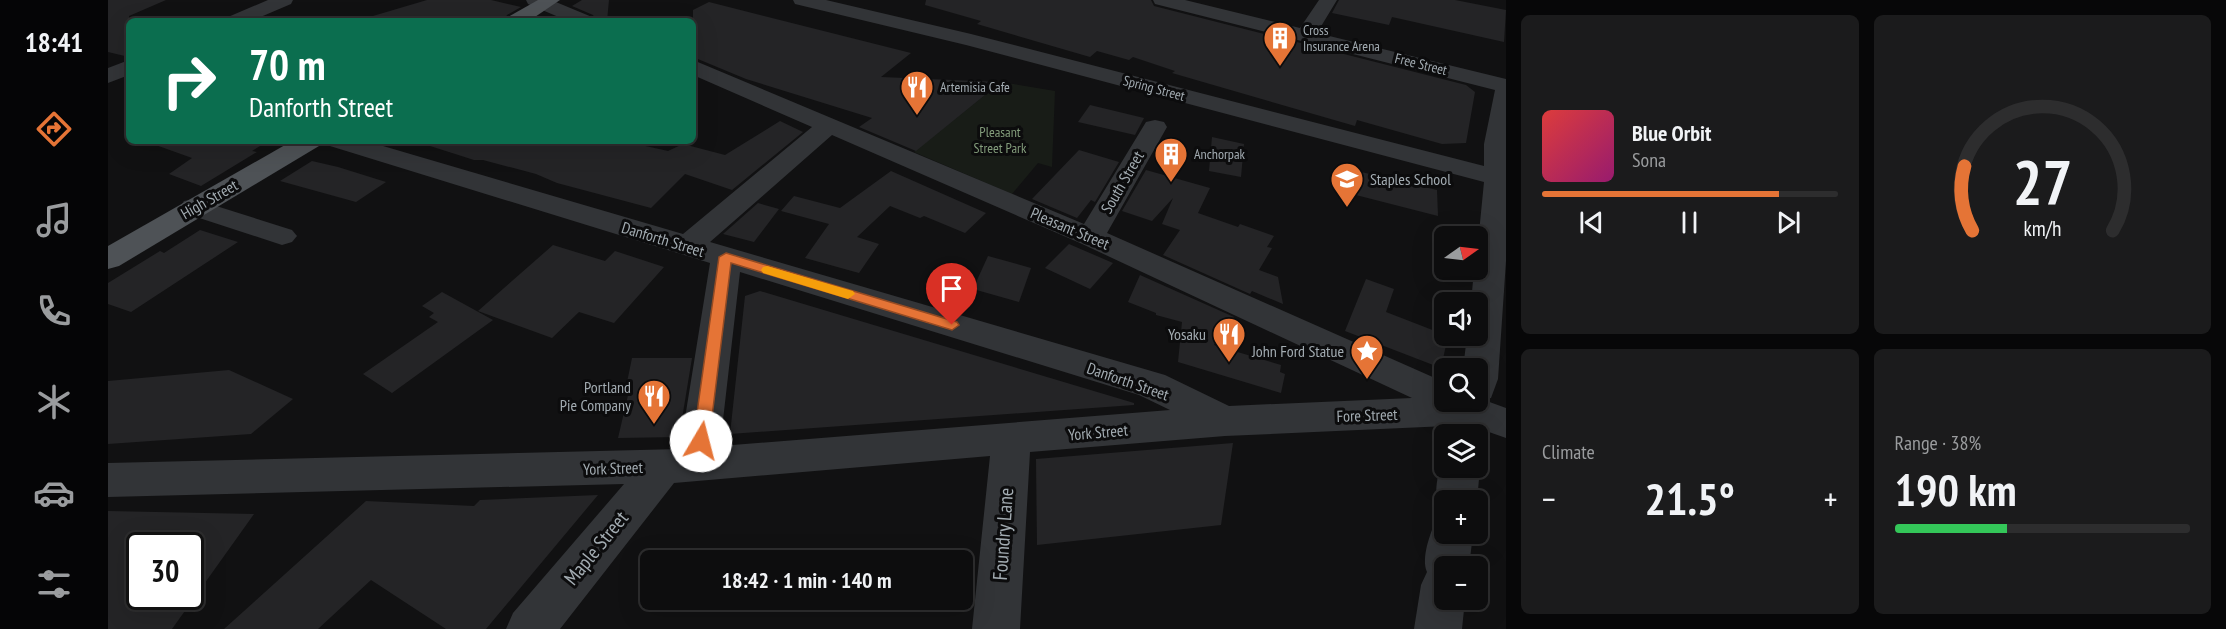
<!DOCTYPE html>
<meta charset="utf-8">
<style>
body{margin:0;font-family:"PT Sans Narrow",sans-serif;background:#1b1b1c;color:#f1f3f6;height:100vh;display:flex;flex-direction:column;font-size:22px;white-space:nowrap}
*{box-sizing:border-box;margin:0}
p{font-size:20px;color:#9a9c9e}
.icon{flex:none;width:33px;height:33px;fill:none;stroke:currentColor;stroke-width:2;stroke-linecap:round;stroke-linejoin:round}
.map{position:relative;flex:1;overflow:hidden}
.details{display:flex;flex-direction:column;gap:15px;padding:15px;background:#070708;width:720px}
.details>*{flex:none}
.hud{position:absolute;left:18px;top:18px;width:570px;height:126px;border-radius:9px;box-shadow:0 6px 24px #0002,0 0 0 2px #2d2d2e;background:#0b6e4f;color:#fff;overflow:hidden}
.needle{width:39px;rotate:76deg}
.buttons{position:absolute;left:1326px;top:226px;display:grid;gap:12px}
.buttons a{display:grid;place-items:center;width:54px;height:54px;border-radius:9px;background:#0d0d0e;box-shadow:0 6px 24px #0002,0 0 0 2px #2d2d2e;font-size:30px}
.speed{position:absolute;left:18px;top:532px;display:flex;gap:12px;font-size:30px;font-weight:700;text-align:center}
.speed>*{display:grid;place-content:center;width:78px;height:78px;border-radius:50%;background:#0d0d0e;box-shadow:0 6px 24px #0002,0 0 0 2px #2d2d2e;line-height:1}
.speed .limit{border:3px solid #111;border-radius:9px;background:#fff;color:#111}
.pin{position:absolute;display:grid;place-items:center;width:51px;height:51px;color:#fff;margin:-62px -26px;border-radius:50% 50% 50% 0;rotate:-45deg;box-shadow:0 0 6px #0007}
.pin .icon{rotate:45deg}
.me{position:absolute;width:66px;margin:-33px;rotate:8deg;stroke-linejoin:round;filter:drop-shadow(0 0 4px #0008)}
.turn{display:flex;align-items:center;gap:21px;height:126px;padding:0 24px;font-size:27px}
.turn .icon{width:78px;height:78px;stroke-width:2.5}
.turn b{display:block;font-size:42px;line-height:51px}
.big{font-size:45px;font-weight:600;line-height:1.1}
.details .tile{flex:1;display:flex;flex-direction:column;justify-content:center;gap:9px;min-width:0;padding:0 21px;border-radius:9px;background:#1b1b1c}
.details .dial{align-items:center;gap:0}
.dial svg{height:156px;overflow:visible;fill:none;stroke:#2d2d2e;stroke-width:7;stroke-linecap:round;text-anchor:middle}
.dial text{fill:#f1f3f6;stroke:none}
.song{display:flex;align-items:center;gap:18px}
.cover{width:72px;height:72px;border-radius:9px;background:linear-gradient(135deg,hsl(0 70% 55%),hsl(320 70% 35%))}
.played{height:6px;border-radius:3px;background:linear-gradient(90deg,#e57436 80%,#2d2d2e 80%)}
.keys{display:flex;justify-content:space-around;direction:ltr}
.heat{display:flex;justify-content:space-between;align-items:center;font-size:33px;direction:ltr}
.charge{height:9px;border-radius:4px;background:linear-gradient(90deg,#34c759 38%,#2d2d2e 0)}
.details .tiles{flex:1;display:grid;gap:15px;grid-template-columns:repeat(2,1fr)}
.trip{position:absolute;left:532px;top:550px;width:333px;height:60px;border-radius:9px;background:#0d0d0e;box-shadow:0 6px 24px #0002,0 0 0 2px #2d2d2e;font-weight:600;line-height:60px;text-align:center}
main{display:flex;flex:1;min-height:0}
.menu{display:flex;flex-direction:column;width:108px;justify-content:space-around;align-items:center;background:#050506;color:#9a9c9e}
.menu .icon{width:42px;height:42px}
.menu .current{color:#e57436}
.menu b{font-size:27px;color:#f1f3f6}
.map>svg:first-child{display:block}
</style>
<main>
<nav class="menu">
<b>18:41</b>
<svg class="icon current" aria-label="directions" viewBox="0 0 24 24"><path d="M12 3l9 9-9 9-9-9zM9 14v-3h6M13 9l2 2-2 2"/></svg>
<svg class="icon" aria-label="music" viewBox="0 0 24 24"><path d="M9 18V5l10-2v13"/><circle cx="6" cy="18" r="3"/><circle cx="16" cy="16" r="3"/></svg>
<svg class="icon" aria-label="phone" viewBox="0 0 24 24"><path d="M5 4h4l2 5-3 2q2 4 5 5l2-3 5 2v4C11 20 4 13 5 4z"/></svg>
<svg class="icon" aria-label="climate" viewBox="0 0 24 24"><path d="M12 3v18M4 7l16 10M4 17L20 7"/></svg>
<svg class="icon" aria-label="car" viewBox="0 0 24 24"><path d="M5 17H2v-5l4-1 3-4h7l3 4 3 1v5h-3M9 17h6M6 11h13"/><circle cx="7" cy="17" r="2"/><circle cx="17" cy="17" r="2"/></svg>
<svg class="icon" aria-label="filters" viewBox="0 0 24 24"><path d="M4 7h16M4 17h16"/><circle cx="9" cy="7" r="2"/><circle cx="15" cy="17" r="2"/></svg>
</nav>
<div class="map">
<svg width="1398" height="629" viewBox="0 0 1398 629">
<rect width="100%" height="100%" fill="#111112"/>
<polygon fill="#181c17" points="893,82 947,91 944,167 930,163 904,194 806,152"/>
<g fill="#242426" fill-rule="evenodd">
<polygon points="0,0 58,0 21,16 21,57 0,52"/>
<polygon points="319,0 383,0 413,7 399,15 395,21 266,21 265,16"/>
<polygon points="474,0 501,0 499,21 489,21 485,15 464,6"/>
<polygon points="818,0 1043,0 1046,6 1358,85 1367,92 1358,143 1334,144 1249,120 1247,126 1064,73 1067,71 1025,57 1021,60 989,51 982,57 869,24 873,21 817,5"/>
<polygon points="1231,0 1347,0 1398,10 1396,42 1284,17 1281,25 1224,13"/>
<polygon points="601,2 803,53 773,77 893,82 808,151 751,127 764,118 638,79 585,57 585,10"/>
<polygon points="982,105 1036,118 1027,135 970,122"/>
<polygon points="672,121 695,132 624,190 577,174 543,208 449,183 428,174 375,160 366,160 319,145 319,141 515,141 560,151 575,144 617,155"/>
<polygon points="1104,137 1136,144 1133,177 1101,171"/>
<polygon points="45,141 160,141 144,151 149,152 93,186 61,174 84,158 45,144"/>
<polygon points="971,150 1011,162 987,202 983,200 969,218 924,199"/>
<polygon points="204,161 230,167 278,182 248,202 172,181"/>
<polygon points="1038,170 1102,188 1090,213 1130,227 1132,224 1166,236 1159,247 1164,248 1151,270 1170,277 1175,304 1144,291 1142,294 1055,255 1072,230 1054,224 1065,198 1044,221 1014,211"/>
<polygon points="1245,170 1329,190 1330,216 1244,194"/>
<polygon points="783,171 878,213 857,233 816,216 812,218 782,206 749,237 771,244 751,273 697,258 721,224 673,211 686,196 732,208"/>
<polygon points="650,203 671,209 646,242 615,234"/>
<polygon points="92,230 130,242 23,312 0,304 0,283 52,251 56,253"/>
<polygon points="961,244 1005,263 982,289 937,268"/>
<polygon points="445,245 497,261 507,251 556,267 506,323 471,312 444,338 370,311"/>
<polygon points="880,256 923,268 911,302 865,289"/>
<polygon points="1032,275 1126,317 1106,345 1173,365 1172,372 1177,374 1173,393 1070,362 1074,322 1048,315 1048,313 1020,302"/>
<polygon points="1258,279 1286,289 1278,312 1340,336 1333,368 1237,331"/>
<polygon points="652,291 1026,403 1026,405 622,434 637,296"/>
<polygon points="334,292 385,320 284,393 255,374 330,322 321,317 326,313 314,306"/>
<polygon points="524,358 584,358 571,437 510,438 521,391 517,392"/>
<polygon points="121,370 185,399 143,434 0,444 0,381"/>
<polygon points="1125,443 1113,525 929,545 928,459"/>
<polygon points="490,495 378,629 338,629 263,580 210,629 116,629 258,501 366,506 372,500"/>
<path d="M0,511l146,3 -82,115h-64zM32,546h50v51h-50z"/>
</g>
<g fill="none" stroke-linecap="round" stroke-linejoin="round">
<g fill="#323437" fill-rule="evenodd">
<polygon points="160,0 185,0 183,4 143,21 117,21 120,17"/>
<polygon points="418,0 443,0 484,17 487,21 460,21 420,4"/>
<path d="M685,0h33l145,34 513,132v-22l11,-54 -340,-86 -2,-4h32l115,28 19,-28h18l-20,33 189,46v182l-8,118 -7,19 -7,2 22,8v30l-37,-13 -244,11 -195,16 -10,177h-48l18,-173 -316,27 -114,146h-54l7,-16 111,-129 -516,13v-34l572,-14 30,-186 -380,-117 -4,-5h40l317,93 129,-107 -119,-52v-15l391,164 62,-102 9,-2 9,2 3,5 -60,106 337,149v20h34v-33h-15l4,-33h11v-33h-7l3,-33h4v-27l6,-61 -518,-137 -171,-41zM724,135l248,108 332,155 -183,8 -64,-31 -455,-133zM632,272l399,123 31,15 -450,36z"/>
<polygon points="21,60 21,75 0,83 0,68"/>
<polygon points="86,199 184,230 189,236 184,242 174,245 76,213 72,207 76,201"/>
<path d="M1336,459v9h34v-5l2,5 -3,33h-33v14l-3,-1c-8,-17 -5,-38 3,-55z"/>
<path d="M1336,517v17h29l-4,33h-25v33h21l-3,29h-48l7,-44 6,-13c-6,-14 3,-38 9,-52z"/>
</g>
<g fill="#4e5256" fill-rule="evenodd">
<polygon points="430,0 452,0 421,21 397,21 400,17"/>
<polygon points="184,141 215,141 211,146 11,266 0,269 0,246"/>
</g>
</g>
<polygon fill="#e57436" stroke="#954b23" stroke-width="1.5" points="618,253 849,322 851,325 844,330 623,263 601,441 598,446 593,448 587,446 585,441 611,257"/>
<polygon fill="#f59e0b" points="659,266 745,291 747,294 740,299 655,273 653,270 655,267"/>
<defs>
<symbol id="building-pin" viewBox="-11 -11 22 30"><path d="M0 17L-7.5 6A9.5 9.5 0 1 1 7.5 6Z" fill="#e57436" stroke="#0c0c0d"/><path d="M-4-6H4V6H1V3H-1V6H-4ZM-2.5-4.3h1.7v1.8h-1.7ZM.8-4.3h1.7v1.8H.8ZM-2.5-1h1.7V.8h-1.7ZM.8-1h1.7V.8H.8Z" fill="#fff"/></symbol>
<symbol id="restaurant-pin" viewBox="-11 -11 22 30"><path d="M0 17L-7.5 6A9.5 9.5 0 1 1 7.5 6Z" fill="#e57436" stroke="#0c0c0d"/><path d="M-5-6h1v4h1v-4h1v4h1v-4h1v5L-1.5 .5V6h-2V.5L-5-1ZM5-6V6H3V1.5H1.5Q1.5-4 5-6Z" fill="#fff"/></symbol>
<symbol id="school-pin" viewBox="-11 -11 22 30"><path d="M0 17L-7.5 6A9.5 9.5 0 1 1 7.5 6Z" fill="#e57436" stroke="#0c0c0d"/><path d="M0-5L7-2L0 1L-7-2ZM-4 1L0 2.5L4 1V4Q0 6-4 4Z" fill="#fff"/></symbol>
<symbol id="sight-pin" viewBox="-11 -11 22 30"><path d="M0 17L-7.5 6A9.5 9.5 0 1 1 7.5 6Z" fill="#e57436" stroke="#0c0c0d"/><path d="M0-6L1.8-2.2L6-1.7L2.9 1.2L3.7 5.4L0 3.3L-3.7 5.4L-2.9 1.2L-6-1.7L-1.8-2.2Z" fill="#fff"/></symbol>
</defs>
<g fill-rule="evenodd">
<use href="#building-pin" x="1153" y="19" width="38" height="52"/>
<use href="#restaurant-pin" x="790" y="68" width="38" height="52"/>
<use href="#building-pin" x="1044" y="135" width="38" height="52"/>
<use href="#school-pin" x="1220" y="160" width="38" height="52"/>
<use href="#restaurant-pin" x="1102" y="315" width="38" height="52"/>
<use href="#sight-pin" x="1240" y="332" width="38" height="52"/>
<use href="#restaurant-pin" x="527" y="377" width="38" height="52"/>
</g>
<g text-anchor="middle" stroke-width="6" stroke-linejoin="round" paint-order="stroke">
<g font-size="14" fill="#a3acb2" stroke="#0c0c0d" text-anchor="start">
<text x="1195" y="35">Cross<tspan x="1195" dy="16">Insurance Arena</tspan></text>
<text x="832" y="92">Artemisia Cafe</text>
<text x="1086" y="159">Anchorpak</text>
</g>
<g font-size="14" fill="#a3acb2" stroke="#0c0c0d">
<text transform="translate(1313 64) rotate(14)" y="5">Free Street</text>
<text transform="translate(1046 88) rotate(15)" y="5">Spring Street</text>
</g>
<g font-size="14" fill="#839c7b" stroke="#0c0c0d">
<text x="892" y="137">Pleasant<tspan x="892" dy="16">Street Park</tspan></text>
</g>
<g font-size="16" fill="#a3acb2" stroke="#0c0c0d" text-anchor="end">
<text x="1262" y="185" text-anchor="start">Staples School</text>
<text x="1098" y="340">Yosaku</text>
<text x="1236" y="357">John Ford Statue</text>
<text x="523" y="393">Portland<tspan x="523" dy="18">Pie Company</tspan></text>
</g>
<g font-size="16" fill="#a3acb2" stroke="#0c0c0d">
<text transform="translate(1014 182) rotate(-60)" y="6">South Street</text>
<text transform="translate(101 199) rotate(-30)" y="6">High Street</text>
<text transform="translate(962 228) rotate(23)" y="6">Pleasant Street</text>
<text transform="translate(555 239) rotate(17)" y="6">Danforth Street</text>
<text transform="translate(1020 381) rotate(19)" y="6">Danforth Street</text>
<text transform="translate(1259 415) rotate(-2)" y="6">Fore Street</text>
<text transform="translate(990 432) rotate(-5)" y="6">York Street</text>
<text transform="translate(505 468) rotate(-2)" y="6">York Street</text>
</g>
<g font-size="20" fill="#a3acb2" stroke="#0c0c0d">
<text transform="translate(895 534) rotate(-86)" y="7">Foundry Lane</text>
<text transform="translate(488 548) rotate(-51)" y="7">Maple Street</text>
</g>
</g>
</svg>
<div class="buttons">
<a><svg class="needle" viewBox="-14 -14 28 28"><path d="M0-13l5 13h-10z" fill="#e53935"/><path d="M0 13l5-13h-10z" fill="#9a9c9e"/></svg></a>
<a><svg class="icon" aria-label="sound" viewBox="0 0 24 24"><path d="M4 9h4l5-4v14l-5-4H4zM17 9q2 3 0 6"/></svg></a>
<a><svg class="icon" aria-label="search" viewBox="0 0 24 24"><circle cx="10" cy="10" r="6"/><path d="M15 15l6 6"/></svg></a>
<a><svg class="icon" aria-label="layers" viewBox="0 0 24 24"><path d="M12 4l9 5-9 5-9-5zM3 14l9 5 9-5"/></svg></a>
<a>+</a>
<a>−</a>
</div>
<div class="speed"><div class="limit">30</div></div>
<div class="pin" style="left:844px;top:325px;background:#d93025"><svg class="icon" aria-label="arrive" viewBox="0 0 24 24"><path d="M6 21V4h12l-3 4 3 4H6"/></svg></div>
<svg class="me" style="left:593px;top:441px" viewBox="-20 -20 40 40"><circle r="19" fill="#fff"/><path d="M0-13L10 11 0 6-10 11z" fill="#e57436"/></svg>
<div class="trip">18:42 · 1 min · 140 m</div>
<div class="hud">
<div class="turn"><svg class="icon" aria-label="right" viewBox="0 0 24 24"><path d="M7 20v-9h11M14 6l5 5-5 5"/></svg><div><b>70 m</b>Danforth Street</div></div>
</div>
</div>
<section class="details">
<div class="tiles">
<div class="tile">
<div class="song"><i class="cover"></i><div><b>Blue Orbit</b><p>Sona</p></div></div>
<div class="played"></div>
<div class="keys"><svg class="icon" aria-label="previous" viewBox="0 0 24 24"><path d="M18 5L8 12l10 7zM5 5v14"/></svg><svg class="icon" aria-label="pause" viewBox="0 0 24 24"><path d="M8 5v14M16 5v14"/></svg><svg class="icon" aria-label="next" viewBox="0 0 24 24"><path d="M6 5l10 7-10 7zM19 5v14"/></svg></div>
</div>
<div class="tile dial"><svg viewBox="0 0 100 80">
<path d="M14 69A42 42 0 1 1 86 69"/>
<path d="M14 69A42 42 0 0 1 10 36" stroke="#e57436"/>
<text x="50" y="56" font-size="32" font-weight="700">27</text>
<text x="50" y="72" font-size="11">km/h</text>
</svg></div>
<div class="tile"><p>Climate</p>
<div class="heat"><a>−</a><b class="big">21.5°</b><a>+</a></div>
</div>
<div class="tile"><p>Range · 38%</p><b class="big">190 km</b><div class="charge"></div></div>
</div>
</section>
</main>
